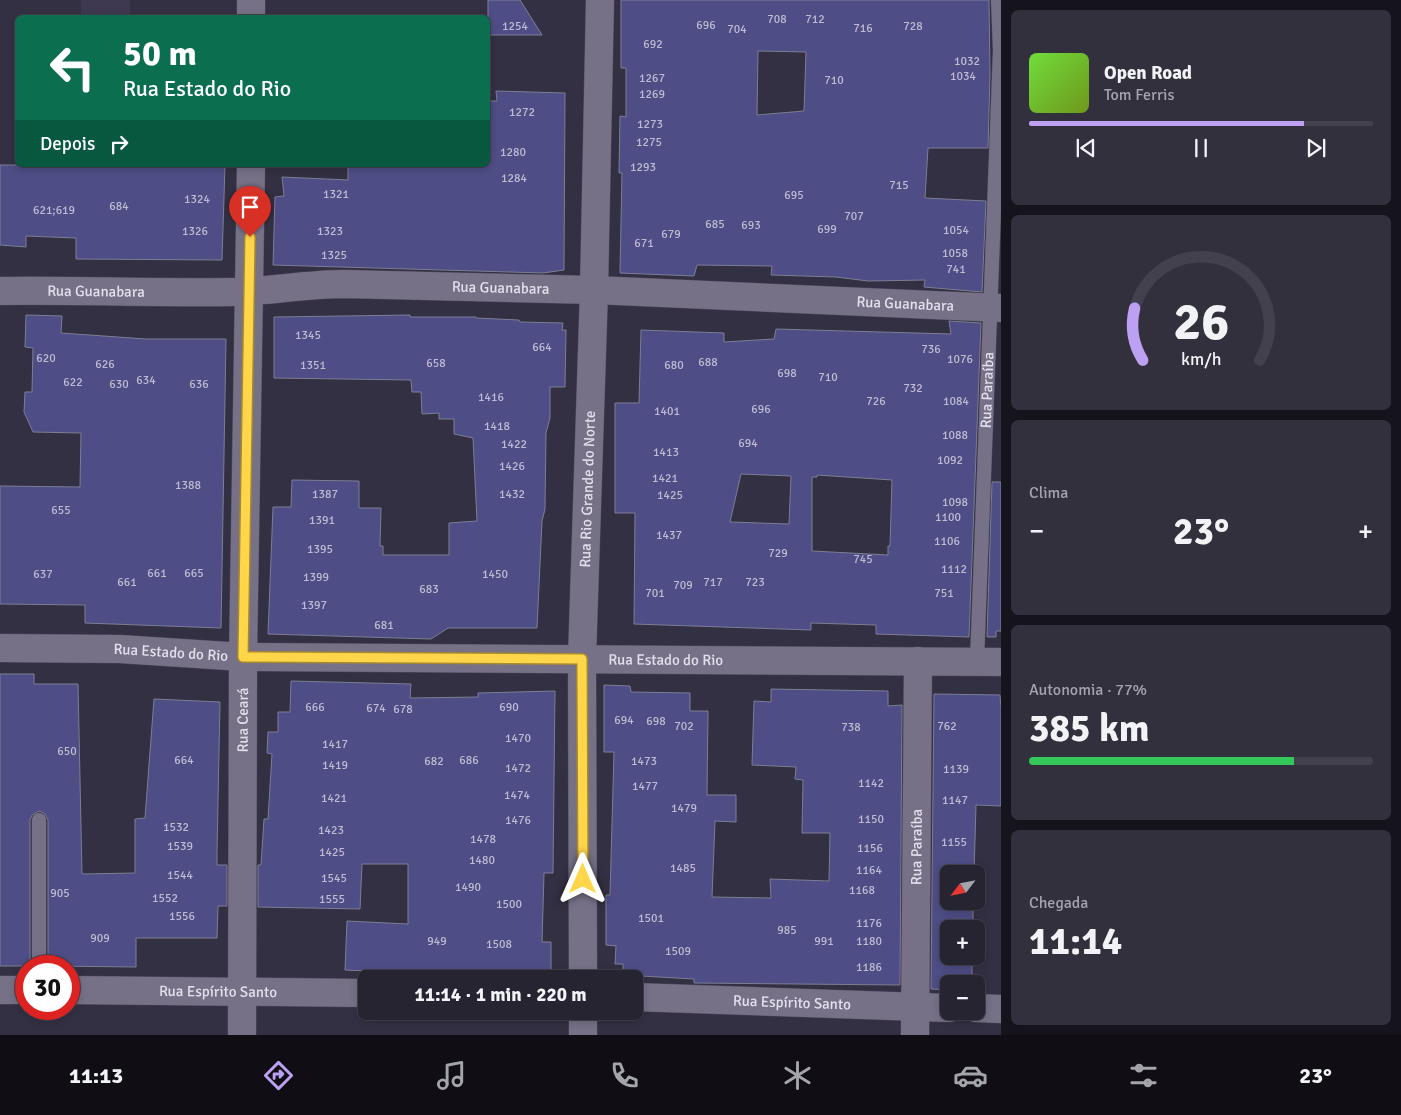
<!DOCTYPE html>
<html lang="pt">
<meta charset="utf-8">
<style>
body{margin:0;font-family:Signika,sans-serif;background:#33303e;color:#f1f3f6;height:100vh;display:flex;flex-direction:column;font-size:19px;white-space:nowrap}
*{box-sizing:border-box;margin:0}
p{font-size:16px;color:#a4a4ac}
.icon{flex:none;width:28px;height:28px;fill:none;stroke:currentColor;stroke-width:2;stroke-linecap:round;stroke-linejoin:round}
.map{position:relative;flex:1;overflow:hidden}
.drawer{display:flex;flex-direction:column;gap:10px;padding:10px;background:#15141c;width:400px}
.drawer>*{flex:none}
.top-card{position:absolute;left:15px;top:15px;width:475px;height:152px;border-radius:8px;box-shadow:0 2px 8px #0003,0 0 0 1px #43414d;background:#0b6e4f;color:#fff;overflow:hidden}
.needle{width:32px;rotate:238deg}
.buttons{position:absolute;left:940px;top:865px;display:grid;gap:10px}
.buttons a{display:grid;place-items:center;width:45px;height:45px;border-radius:8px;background:#272432;box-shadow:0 2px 8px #0003,0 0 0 1px #43414d;font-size:25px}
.speed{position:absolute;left:15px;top:955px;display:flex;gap:10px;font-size:25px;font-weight:700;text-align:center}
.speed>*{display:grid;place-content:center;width:65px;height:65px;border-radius:50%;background:#272432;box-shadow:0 2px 8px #0003,0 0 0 1px #43414d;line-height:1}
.speed .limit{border:8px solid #d22;background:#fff;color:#111}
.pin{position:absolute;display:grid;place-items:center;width:42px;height:42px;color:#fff;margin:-51px -21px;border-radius:50% 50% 50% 0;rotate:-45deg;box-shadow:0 0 5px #0007}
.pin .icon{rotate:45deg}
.me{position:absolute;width:55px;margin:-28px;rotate:0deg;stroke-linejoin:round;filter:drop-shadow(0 0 4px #0008)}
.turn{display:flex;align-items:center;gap:18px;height:105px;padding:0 25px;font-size:22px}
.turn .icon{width:65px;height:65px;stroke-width:2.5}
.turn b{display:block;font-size:35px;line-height:42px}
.then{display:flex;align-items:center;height:48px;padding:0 25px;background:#0003;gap:10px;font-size:19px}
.big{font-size:38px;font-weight:700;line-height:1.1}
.drawer .tile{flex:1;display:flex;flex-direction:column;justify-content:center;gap:8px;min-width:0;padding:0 18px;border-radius:8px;background:#33303e}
.drawer .dial{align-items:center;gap:0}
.dial svg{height:130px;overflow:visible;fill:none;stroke:#43414d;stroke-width:7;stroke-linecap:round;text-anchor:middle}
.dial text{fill:#f1f3f6;stroke:none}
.song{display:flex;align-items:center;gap:15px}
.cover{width:60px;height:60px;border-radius:8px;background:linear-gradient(135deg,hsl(100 70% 55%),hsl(80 70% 35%))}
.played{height:5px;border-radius:2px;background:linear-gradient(90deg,#bca0f2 80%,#43414d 80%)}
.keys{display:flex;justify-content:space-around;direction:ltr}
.heat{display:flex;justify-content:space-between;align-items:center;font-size:28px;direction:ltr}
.charge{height:8px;border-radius:4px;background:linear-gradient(90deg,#34c759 77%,#43414d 0)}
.trip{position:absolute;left:358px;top:970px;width:285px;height:50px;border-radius:8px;background:#272432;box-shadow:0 2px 8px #0003,0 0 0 1px #43414d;font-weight:700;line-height:50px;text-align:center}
.dock{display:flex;height:80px;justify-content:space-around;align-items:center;background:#100e14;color:#a4a4ac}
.dock .icon{width:35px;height:35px}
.dock .on{color:#bca0f2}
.dock b{font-size:22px;color:#f1f3f6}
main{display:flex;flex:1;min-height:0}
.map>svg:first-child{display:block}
</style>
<main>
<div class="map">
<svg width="1001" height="1035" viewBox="0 0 1001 1035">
<rect width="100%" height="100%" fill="#343043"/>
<rect fill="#3e3851" x="81" y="0" width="49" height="17"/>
<g fill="#4e4d85" stroke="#7c7e95" fill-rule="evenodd">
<polygon points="488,0 520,0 542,35 488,35"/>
<path d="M621,0h368l1,74 -2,74h-60l-3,50 61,3 -4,91 -58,-5 1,-7 -57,1 -32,-4 -65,-2 1,-9 -75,-1 -3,11 -74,-3 2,-100h-3l1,-57 6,1v-49h-5zM758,51l48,1 -2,59 -47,4z"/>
<polygon points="496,91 565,93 564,270 543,273 273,265 275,197 284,196 282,177 348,180 348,165 488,165 488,101 497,101"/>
<polygon points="0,165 225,165 222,260 76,259 76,238 26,236 26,247 0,245"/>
<polygon points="26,315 62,316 61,333 146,339 226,339 221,628 85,623 85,605 0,604 0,486 80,487 81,433 33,432 24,412 25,392 32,392 33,348 25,347"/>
<polygon points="410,315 410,317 476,317 476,318 519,320 520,322 563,323 562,330 566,330 565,387 550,387 550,418 546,433 545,509 542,521 537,628 448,628 431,639 268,634 273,507 291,507 292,480 359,481 359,508 381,508 380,546 383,546 383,555 449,555 449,523 477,521 473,438 454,434 454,419 439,419 439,413 422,414 421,392 412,392 411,380 274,378 274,317"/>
<path d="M949,321l32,2 -12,314 -93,-3v-9l-65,-2v7l-177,-6 1,-111h-20v-110h24l2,-73 83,3v9l50,-3 2,-10 175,5zM741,474l50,2 -2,48 -59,-2zM817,475l75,5 -2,66h-2v9l-76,-4v-74h5z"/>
<polygon points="992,482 1001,482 1001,631 996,631 996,637 987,637"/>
<polygon points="0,674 34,674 34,684 78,684 82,874 135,873 135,819 145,818 154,699 220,702 217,851 217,865 227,865 227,906 218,906 217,938 136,938 136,967 48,966 48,820 44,813 39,811 32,815 30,820 30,966 0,966"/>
<polygon points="291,681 411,684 410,698 478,697 478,693 555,691 553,873 544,873 542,942 551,942 551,975 487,972 487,976 345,970 347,921 408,924 408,864 362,864 360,909 258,907 258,865 261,865 264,819 268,819 272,754 267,753 268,732 278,732 278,712 290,712"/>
<polygon points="604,685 630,686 631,692 690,693 690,711 708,711 707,795 736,795 736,822 715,821 712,897 771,898 770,879 829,881 830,833 802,833 803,780 795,779 796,767 752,765 754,701 771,702 771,689 888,691 888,706 902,705 900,985 694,983 694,979 623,975 623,964 615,964 616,946 606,945 606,895 610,895 614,752 604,752"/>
<polygon points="934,694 1000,695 1001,709 1001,806 976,805 974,874 949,874 949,901 973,901 973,929 949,929 949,956 972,956 972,984 949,984 949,990 931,989"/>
</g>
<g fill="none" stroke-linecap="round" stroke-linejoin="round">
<defs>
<g id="service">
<path id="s1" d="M977,661l23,-611 -2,-50"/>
<polyline points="39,820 39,966"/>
</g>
<g id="minor">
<polyline points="251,18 251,0"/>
<path id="s2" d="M0,291c78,-1 156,2 234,1 37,-1 73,-8 111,-8l249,6 407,18"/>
<path id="s3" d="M0,648l120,1 123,8 758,5"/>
<path id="s4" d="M583,979l-1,-320 12,-369 6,-290"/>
<polyline points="0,990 26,990"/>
<path id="s5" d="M69,990l297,3"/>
<path id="s6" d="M634,997l315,11"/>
<polyline points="976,1008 1001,1009"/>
<path id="s7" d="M242,1035l1,-378 8,-492"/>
<polyline points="583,1035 583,1011"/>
<path id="s8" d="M915,1035l3,-374"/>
</g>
</defs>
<use href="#service" stroke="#504b5c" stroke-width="15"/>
<use href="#minor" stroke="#504b5c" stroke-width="29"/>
<use href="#service" stroke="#767187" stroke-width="14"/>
<use href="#minor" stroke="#767187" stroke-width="28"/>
</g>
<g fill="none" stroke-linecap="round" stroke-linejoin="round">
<defs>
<polyline id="route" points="250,237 243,657 582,659 583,879"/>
</defs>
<use href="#route" stroke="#a68a30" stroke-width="12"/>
<use href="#route" stroke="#ffd54a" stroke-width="9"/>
</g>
<g text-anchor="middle" stroke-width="5" stroke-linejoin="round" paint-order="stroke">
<g font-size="12" fill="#bebbd3">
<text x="777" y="23">708</text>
<text x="815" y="23">712</text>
<text x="706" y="29">696</text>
<text x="515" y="30">1254</text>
<text x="913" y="30">728</text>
<text x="863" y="32">716</text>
<text x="737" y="33">704</text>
<text x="653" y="48">692</text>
<text x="967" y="65">1032</text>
<text x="963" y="80">1034</text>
<text x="652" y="82">1267</text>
<text x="834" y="84">710</text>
<text x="652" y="98">1269</text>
<text x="522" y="116">1272</text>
<text x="650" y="128">1273</text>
<text x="649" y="146">1275</text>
<text x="513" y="156">1280</text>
<text x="643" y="171">1293</text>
<text x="514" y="182">1284</text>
<text x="899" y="189">715</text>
<text x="336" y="198">1321</text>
<text x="794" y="199">695</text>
<text x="197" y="203">1324</text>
<text x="119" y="210">684</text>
<text x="54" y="214">621;619</text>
<text x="854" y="220">707</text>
<text x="715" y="228">685</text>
<text x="751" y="229">693</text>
<text x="827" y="233">699</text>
<text x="956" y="234">1054</text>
<text x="195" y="235">1326</text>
<text x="330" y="235">1323</text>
<text x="671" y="238">679</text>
<text x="644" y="247">671</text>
<text x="955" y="257">1058</text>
<text x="334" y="259">1325</text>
<text x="956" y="273">741</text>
<text x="308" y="339">1345</text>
<text x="542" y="351">664</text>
<text x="931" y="353">736</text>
<text x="46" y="362">620</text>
<text x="960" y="363">1076</text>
<text x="708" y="366">688</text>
<text x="436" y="367">658</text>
<text x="105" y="368">626</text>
<text x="313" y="369">1351</text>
<text x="674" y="369">680</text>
<text x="787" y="377">698</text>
<text x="828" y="381">710</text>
<text x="146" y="384">634</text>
<text x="73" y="386">622</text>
<text x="119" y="388">630</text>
<text x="199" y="388">636</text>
<text x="913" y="392">732</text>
<text x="491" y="401">1416</text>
<text x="876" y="405">726</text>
<text x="956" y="405">1084</text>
<text x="761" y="413">696</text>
<text x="667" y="415">1401</text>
<text x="497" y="430">1418</text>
<text x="955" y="439">1088</text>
<text x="748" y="447">694</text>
<text x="514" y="448">1422</text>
<text x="666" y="456">1413</text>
<text x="950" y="464">1092</text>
<text x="512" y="470">1426</text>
<text x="665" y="482">1421</text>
<text x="188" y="489">1388</text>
<text x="325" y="498">1387</text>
<text x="512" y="498">1432</text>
<text x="670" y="499">1425</text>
<text x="955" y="506">1098</text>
<text x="61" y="514">655</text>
<text x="948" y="521">1100</text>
<text x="322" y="524">1391</text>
<text x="669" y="539">1437</text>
<text x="947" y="545">1106</text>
<text x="320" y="553">1395</text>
<text x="778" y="557">729</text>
<text x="863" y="563">745</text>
<text x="954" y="573">1112</text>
<text x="157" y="577">661</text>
<text x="194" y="577">665</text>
<text x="43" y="578">637</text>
<text x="495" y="578">1450</text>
<text x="316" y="581">1399</text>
<text x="127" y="586">661</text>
<text x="713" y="586">717</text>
<text x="755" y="586">723</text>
<text x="683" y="589">709</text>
<text x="429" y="593">683</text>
<text x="655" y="597">701</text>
<text x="944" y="597">751</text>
<text x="314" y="609">1397</text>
<text x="384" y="629">681</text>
<text x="315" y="711">666</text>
<text x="509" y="711">690</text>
<text x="376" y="712">674</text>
<text x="403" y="713">678</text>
<text x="624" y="724">694</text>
<text x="656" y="725">698</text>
<text x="684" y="730">702</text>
<text x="947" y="730">762</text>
<text x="851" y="731">738</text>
<text x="518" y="742">1470</text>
<text x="335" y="748">1417</text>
<text x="67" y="755">650</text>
<text x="184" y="764">664</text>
<text x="469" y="764">686</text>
<text x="434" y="765">682</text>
<text x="644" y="765">1473</text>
<text x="335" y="769">1419</text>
<text x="518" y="772">1472</text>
<text x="956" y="773">1139</text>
<text x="871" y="787">1142</text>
<text x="645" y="790">1477</text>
<text x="517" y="799">1474</text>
<text x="334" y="802">1421</text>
<text x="955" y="804">1147</text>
<text x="684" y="812">1479</text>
<text x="871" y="823">1150</text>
<text x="518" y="824">1476</text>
<text x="176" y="831">1532</text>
<text x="331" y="834">1423</text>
<text x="483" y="843">1478</text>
<text x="954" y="846">1155</text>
<text x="180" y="850">1539</text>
<text x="870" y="852">1156</text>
<text x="332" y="856">1425</text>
<text x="482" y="864">1480</text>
<text x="683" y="872">1485</text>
<text x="869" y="874">1164</text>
<text x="180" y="879">1544</text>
<text x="334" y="882">1545</text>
<text x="468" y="891">1490</text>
<text x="862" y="894">1168</text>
<text x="60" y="897">905</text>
<text x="165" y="902">1552</text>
<text x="332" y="903">1555</text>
<text x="509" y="908">1500</text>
<text x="182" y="920">1556</text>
<text x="651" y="922">1501</text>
<text x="869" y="927">1176</text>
<text x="787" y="934">985</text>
<text x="100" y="942">909</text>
<text x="437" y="945">949</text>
<text x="824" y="945">991</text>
<text x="869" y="945">1180</text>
<text x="499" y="948">1508</text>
<text x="678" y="955">1509</text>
<text x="869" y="971">1186</text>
</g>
<g font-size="15" fill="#e3e0ed" stroke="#343043">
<text dy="5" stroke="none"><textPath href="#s2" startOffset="501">Rua Guanabara</textPath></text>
<text dy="5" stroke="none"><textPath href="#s2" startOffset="96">Rua Guanabara</textPath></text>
<text dy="5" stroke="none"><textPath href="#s2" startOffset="906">Rua Guanabara</textPath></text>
<text dy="5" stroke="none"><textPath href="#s1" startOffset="271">Rua Paraíba</textPath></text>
<text dy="5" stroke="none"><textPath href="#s4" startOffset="490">Rua Rio Grande do Norte</textPath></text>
<text dy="5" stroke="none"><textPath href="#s3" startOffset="171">Rua Estado do Rio</textPath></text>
<text dy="5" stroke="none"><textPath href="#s3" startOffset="666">Rua Estado do Rio</textPath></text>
<text dy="5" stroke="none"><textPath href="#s7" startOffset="315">Rua Ceará</textPath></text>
<text dy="5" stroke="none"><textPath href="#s8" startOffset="188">Rua Paraíba</textPath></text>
<text dy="5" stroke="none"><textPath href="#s5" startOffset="149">Rua Espírito Santo</textPath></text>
<text dy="5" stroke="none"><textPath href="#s6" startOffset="158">Rua Espírito Santo</textPath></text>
</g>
</g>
</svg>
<div class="buttons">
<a><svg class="needle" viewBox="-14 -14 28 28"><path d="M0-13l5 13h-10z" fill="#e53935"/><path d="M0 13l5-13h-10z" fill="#a4a4ac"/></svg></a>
<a>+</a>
<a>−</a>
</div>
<div class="speed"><div class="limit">30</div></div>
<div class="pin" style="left:250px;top:237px;background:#d93025"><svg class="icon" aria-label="arrive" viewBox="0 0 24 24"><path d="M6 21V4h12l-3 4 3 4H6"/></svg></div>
<svg class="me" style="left:583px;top:879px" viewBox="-20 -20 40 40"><path d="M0-17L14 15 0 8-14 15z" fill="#ffd54a" stroke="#fff" stroke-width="4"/></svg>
<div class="trip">11:14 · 1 min · 220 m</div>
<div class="top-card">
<div class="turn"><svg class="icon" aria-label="left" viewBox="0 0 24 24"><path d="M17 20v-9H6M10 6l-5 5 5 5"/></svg><div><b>50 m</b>Rua Estado do Rio</div></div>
<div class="then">Depois<svg class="icon" aria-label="right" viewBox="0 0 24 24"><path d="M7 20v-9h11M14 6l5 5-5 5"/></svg></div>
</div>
</div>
<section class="drawer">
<div class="tile">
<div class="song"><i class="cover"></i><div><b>Open Road</b><p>Tom Ferris</p></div></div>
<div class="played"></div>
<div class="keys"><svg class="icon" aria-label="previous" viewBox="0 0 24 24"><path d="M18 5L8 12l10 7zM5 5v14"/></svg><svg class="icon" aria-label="pause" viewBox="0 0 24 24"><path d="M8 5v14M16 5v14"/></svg><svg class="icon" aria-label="next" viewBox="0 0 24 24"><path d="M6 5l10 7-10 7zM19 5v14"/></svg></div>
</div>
<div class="tile dial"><svg viewBox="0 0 100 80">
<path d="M14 69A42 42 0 1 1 86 69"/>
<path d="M14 69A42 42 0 0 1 9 37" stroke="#bca0f2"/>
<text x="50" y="56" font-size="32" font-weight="700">26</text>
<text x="50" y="72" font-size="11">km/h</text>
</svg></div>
<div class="tile"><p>Clima</p>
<div class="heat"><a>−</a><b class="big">23°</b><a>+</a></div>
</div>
<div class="tile"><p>Autonomia · 77%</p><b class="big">385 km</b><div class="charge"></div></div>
<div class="tile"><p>Chegada</p><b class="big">11:14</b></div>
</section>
</main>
<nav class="dock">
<b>11:13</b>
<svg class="icon on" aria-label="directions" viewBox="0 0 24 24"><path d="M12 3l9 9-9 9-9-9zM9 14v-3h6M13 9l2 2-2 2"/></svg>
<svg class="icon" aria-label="music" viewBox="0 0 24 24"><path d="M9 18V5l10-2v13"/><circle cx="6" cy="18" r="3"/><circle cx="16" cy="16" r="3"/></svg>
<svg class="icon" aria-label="phone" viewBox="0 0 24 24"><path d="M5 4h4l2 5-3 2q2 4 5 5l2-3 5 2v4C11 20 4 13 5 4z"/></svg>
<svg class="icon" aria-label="climate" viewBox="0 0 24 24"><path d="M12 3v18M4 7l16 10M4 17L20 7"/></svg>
<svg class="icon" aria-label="car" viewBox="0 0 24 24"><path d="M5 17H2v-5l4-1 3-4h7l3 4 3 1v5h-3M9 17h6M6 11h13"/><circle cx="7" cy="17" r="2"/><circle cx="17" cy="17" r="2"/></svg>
<svg class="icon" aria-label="filters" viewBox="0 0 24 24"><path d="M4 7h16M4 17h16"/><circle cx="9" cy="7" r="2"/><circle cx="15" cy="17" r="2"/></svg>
<b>23°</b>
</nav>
